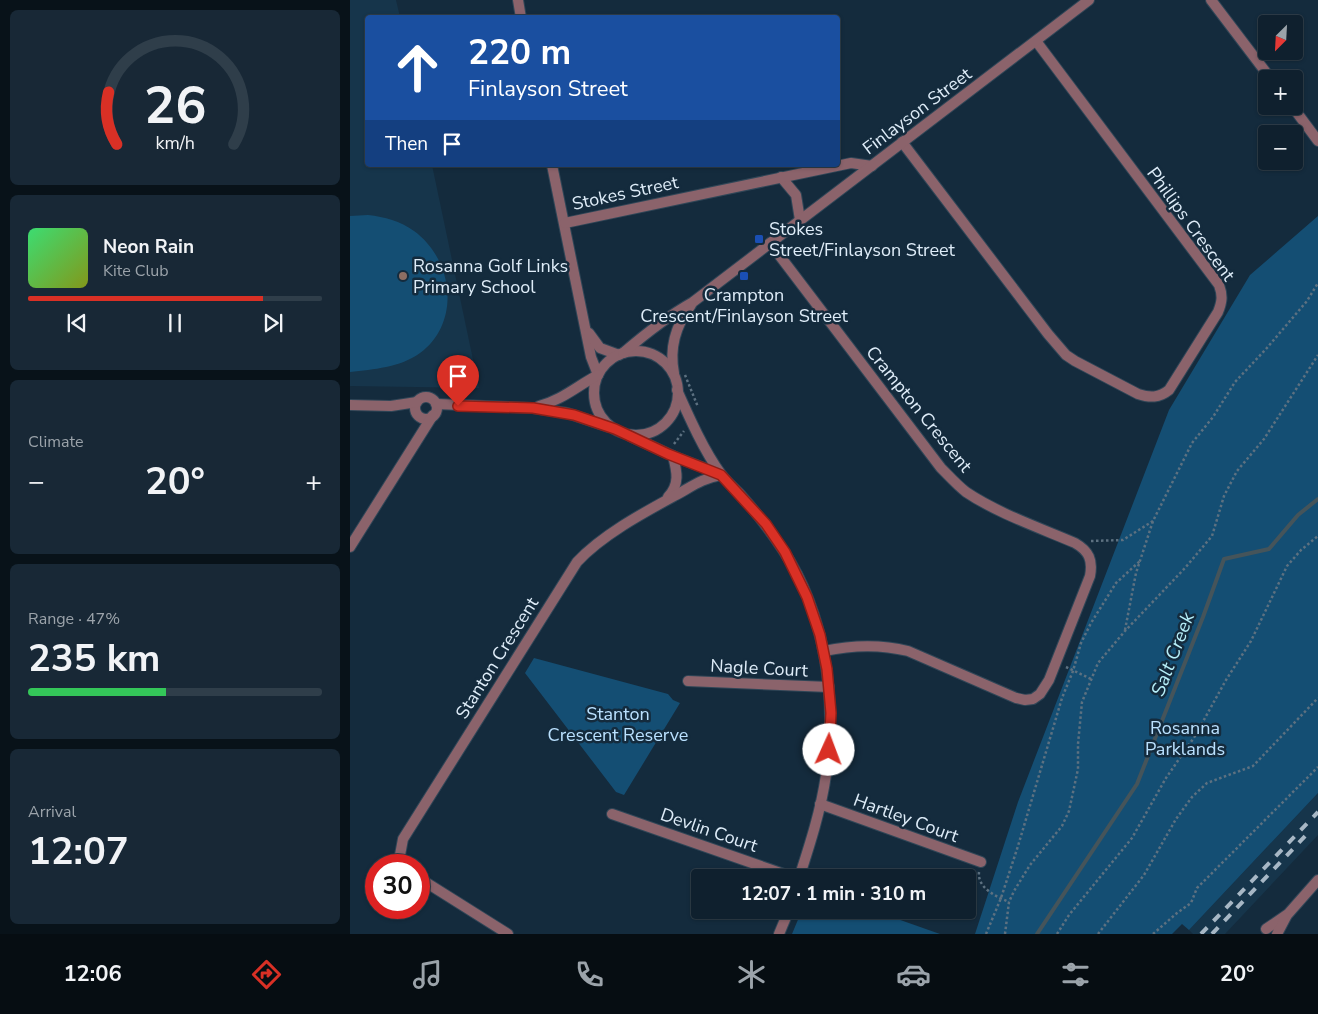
<!DOCTYPE html>
<meta charset="utf-8">
<style>
body{margin:0;font-family:"Nunito Sans",sans-serif;background:#182836;color:#f1f3f6;height:100vh;display:flex;flex-direction:column;font-size:19px;white-space:nowrap}
*{box-sizing:border-box;margin:0}
p{font-size:16px;color:#9ba3aa}
.icon{flex:none;width:28px;height:28px;fill:none;stroke:currentColor;stroke-width:2;stroke-linecap:round;stroke-linejoin:round}
.map{position:relative;flex:1;overflow:hidden}
.side{display:flex;flex-direction:column;gap:10px;padding:10px;background:#081219;width:350px}
.side>*{flex:none}
.hud{position:absolute;left:15px;top:15px;width:475px;height:152px;border-radius:5px;box-shadow:0 1px 4px #0004,0 0 0 1px #2f3e4a;background:#1a4fa0;color:#fff;overflow:hidden}
.needle{width:32px;rotate:204deg}
.buttons{position:absolute;left:908px;top:15px;display:grid;gap:10px}
.buttons a{display:grid;place-items:center;width:45px;height:45px;border-radius:5px;background:#0f202e;box-shadow:0 1px 4px #0004,0 0 0 1px #2f3e4a;font-size:25px}
.speed{position:absolute;left:15px;top:854px;display:flex;gap:10px;font-size:25px;font-weight:700;text-align:center}
.speed>*{display:grid;place-content:center;width:65px;height:65px;border-radius:50%;background:#0f202e;box-shadow:0 1px 4px #0004,0 0 0 1px #2f3e4a;line-height:1}
.speed .limit{border:8px solid #d22;background:#fff;color:#111}
.pin{position:absolute;display:grid;place-items:center;width:42px;height:42px;color:#fff;margin:-51px -21px;border-radius:50% 50% 50% 0;rotate:-45deg;box-shadow:0 0 5px #0007}
.pin .icon{rotate:45deg}
.me{position:absolute;width:55px;margin:-28px;rotate:2deg;stroke-linejoin:round;filter:drop-shadow(0 0 4px #0008)}
.turn{display:flex;align-items:center;gap:18px;height:105px;padding:0 20px;font-size:22px}
.turn .icon{width:65px;height:65px;stroke-width:2.5}
.turn b{display:block;font-size:35px;line-height:42px}
.then{display:flex;align-items:center;height:48px;padding:0 20px;background:#0003;gap:10px;font-size:19px}
.big{font-size:38px;font-weight:700;line-height:1.1}
.side .tile{flex:1;display:flex;flex-direction:column;justify-content:center;gap:8px;min-width:0;padding:0 18px;border-radius:8px;background:#182836}
.side .dial{align-items:center;gap:0}
.dial svg{height:130px;overflow:visible;fill:none;stroke:#2f3e4a;stroke-width:7;stroke-linecap:round;text-anchor:middle}
.dial text{fill:#f1f3f6;stroke:none}
.song{display:flex;align-items:center;gap:15px}
.cover{width:60px;height:60px;border-radius:8px;background:linear-gradient(135deg,hsl(140 70% 55%),hsl(70 70% 35%))}
.played{height:5px;border-radius:2px;background:linear-gradient(90deg,#d93025 80%,#2f3e4a 80%)}
.keys{display:flex;justify-content:space-around;direction:ltr}
.heat{display:flex;justify-content:space-between;align-items:center;font-size:28px;direction:ltr}
.charge{height:8px;border-radius:4px;background:linear-gradient(90deg,#34c759 47%,#2f3e4a 0)}
.trip{position:absolute;left:341px;top:869px;width:285px;height:50px;border-radius:5px;background:#0f202e;box-shadow:0 1px 4px #0004,0 0 0 1px #2f3e4a;font-weight:700;line-height:50px;text-align:center}
.menu{display:flex;height:80px;justify-content:space-around;align-items:center;background:#060d12;color:#9ba3aa}
.menu .icon{width:35px;height:35px}
.menu .selected{color:#d93025}
.menu b{font-size:22px;color:#f1f3f6}
main{display:flex;flex:1;min-height:0}
.map>svg:first-child{display:block}
</style>
<main>
<section class="side">
<div class="tile dial"><svg viewBox="0 0 100 80">
<path d="M14 69A42 42 0 1 1 86 69"/>
<path d="M14 69A42 42 0 0 1 9 37" stroke="#d93025"/>
<text x="50" y="56" font-size="32" font-weight="700">26</text>
<text x="50" y="72" font-size="11">km/h</text>
</svg></div>
<div class="tile">
<div class="song"><i class="cover"></i><div><b>Neon Rain</b><p>Kite Club</p></div></div>
<div class="played"></div>
<div class="keys"><svg class="icon" aria-label="previous" viewBox="0 0 24 24"><path d="M18 5L8 12l10 7zM5 5v14"/></svg><svg class="icon" aria-label="pause" viewBox="0 0 24 24"><path d="M8 5v14M16 5v14"/></svg><svg class="icon" aria-label="next" viewBox="0 0 24 24"><path d="M6 5l10 7-10 7zM19 5v14"/></svg></div>
</div>
<div class="tile"><p>Climate</p>
<div class="heat"><a>−</a><b class="big">20°</b><a>+</a></div>
</div>
<div class="tile"><p>Range · 47%</p><b class="big">235 km</b><div class="charge"></div></div>
<div class="tile"><p>Arrival</p><b class="big">12:07</b></div>
</section>
<div class="map">
<svg width="968" height="934" viewBox="0 0 968 934">
<rect width="100%" height="100%" fill="#142b3d"/>
<g fill="#16354b">
<polygon points="0,0 46,0 50,17 18,18 18,165 82,165 129,388 0,386"/>
<polygon points="968,793 968,835 875,934 843,934 839,930"/>
</g>
<g fill="#144e73">
<path d="M18,215c17,2 32,6 46,16 40,29 47,92 6,122 -21,15 -46,16 -70,19v-156z"/>
<polygon points="968,216 968,793 839,930 832,924 822,934 625,934 668,802 819,410 900,275"/>
<polygon points="184,658 318,694 323,700 330,703 274,795 266,792 175,673"/>
<polygon points="452,910 522,910 590,934 442,934"/>
</g>
<g fill="none" stroke-linecap="round" stroke-linejoin="round">
<polyline stroke="#45545a" stroke-width="4" points="687,934 787,784 853,617 874,559 919,549 948,515 968,499"/>
<defs>
<g id="minor">
<polyline points="168,0 171,18"/>
<polyline points="861,0 921,79"/>
<polyline points="942,106 968,141"/>
<path d="M552,142l146,192 18,21 9,6 63,33c12,4 21,4 31,-4l49,-78c4,-10 5,-16 1,-27l-183,-244"/>
<polyline points="202,165 241,357 248,375"/>
<polyline points="431,177 446,195 450,220"/>
<polyline points="215,223 501,163 522,166"/>
<path d="M420,243l171,225c8,8 16,17 25,24 31,21 74,36 109,51 14,8 18,17 15,33l-41,104 -9,14 -7,5 -8,1 -9,-2 -108,-47c-28,-7 -56,-6 -84,0"/>
<polyline points="239,333 250,348 269,355"/>
<circle cx="286" cy="393" r="42"/>
<path d="M273,353c22,-19 45,-37 70,-51l396,-302"/>
<path d="M324,373c-5,-25 2,-48 17,-68"/>
<path d="M327,390c12,27 27,61 44,84 5,7 12,13 18,19 16,18 31,37 44,57 43,65 54,150 43,225 -5,35 -16,69 -27,103"/>
<circle cx="76" cy="408" r="11"/>
<polyline points="86,404 183,408 217,413 259,427"/>
<polyline points="0,405 41,406 67,402"/>
<path d="M189,406c23,-6 38,-20 59,-31"/>
<polyline points="280,436 323,456 370,474"/>
<path d="M318,497c12,-13 9,-25 5,-41"/>
<polyline points="0,547 83,415"/>
<polyline points="338,681 479,687"/>
<polyline points="470,804 631,862"/>
<polyline points="262,814 445,878"/>
<path d="M53,865l-3,-10 3,-16 174,-277c25,-27 66,-49 99,-67 15,-8 27,-17 45,-20"/>
<polyline points="69,878 158,934"/>
<polyline points="916,929 938,914 968,880"/>
<polyline points="429,934 439,910"/>
<polyline points="927,934 936,917"/>
</g>
</defs>
<use href="#minor" stroke="#304657" stroke-width="12"/>
<g stroke="#5d7181" stroke-width="2.5" stroke-dasharray="2.5 2.5" stroke-linecap="butt">
<polyline points="335,375 348,407"/>
<polyline points="324,444 334,431"/>
<polyline points="741,541 773,540 803,521"/>
<polyline points="775,630 786,573 803,521 842,443 863,417 885,382 916,349 957,301 968,283"/>
<polyline points="716,667 741,679"/>
<path d="M629,872c-2,16 18,25 30,30"/>
<polyline points="636,934 651,898 668,846 712,698 723,671 731,643 741,623 766,583 790,561"/>
<polyline points="655,934 659,902 664,891 680,865 712,826 719,811 728,769 728,744 732,702 748,663 775,631 835,568 862,536 874,496 887,471 914,439 968,355"/>
<polyline points="707,934 719,915 782,838 816,778 845,736 876,680 901,641 937,566 951,550 968,536"/>
<polyline points="748,934 794,875 826,819 842,797 857,783 903,766 968,698"/>
<polyline points="803,934 827,913 841,903 847,888 968,767"/>
</g>
<use href="#minor" stroke="#8b636b" stroke-width="10"/>
<g stroke="#a7b7c5" stroke-width="4" stroke-dasharray="9 9" stroke-linecap="butt">
<polyline points="851,934 968,812"/>
<polyline points="862,934 961,830"/>
</g>
</g>
<g fill="none" stroke-linecap="round" stroke-linejoin="round">
<defs>
<polyline id="route" points="108,406 183,408 224,415 265,429 318,454 371,475 416,524 435,552 457,597 470,635 477,669 481,713 479,750"/>
</defs>
<use href="#route" stroke="#8d1f18" stroke-width="12"/>
<use href="#route" stroke="#d93025" stroke-width="9"/>
</g>
<g fill="#1a4fb4" stroke="#142b3d" stroke-width="2">
<rect x="404" y="234" width="10" height="10" rx="2.5"/>
<rect x="389" y="271" width="10" height="10" rx="2.5"/>
</g>
<circle fill="#8d6e63" stroke="#142b3d" stroke-width="2" cx="53" cy="276" r="5"/>
<g text-anchor="middle" stroke-width="5" stroke-linejoin="round" paint-order="stroke">
<g font-size="18" fill="#deecf8" stroke="#142b3d">
<text transform="translate(567 111) rotate(-37)" y="6">Finlayson Street</text>
<text transform="translate(275 193) rotate(-12)" y="6">Stokes Street</text>
<text transform="translate(841 224) rotate(54)" y="6">Phillips Crescent</text>
<text transform="translate(569 409) rotate(51)" y="6">Crampton Crescent</text>
<text transform="translate(147 658) rotate(-58)" y="6">Stanton Crescent</text>
<text transform="translate(409 668) rotate(3)" y="6">Nagle Court</text>
<text transform="translate(556 818) rotate(20)" y="6">Hartley Court</text>
<text transform="translate(359 830) rotate(19)" y="6">Devlin Court</text>
</g>
<g font-size="18" fill="#deecf8" stroke="#142b3d" text-anchor="start">
<text x="419" y="235">Stokes<tspan x="419" dy="21">Street/Finlayson Street</tspan></text>
<text x="63" y="272">Rosanna Golf Links<tspan x="63" dy="21">Primary School</tspan></text>
<text x="394" y="301" text-anchor="middle">Crampton<tspan x="394" dy="21">Crescent/Finlayson Street</tspan></text>
</g>
<g font-size="18" fill="#bae1ff" stroke="#142b3d">
<text x="268" y="720">Stanton<tspan x="268" dy="21">Crescent Reserve</tspan></text>
<text x="835" y="734">Rosanna<tspan x="835" dy="21">Parklands</tspan></text>
</g>
<g font-size="19" font-style="italic" fill="#b7eff9" stroke="#142b3d">
<text transform="translate(822 654) rotate(-69)" y="7">Salt Creek</text>
</g>
</g>
</svg>
<div class="buttons">
<a><svg class="needle" viewBox="-14 -14 28 28"><path d="M0-13l5 13h-10z" fill="#e53935"/><path d="M0 13l5-13h-10z" fill="#9ba3aa"/></svg></a>
<a>+</a>
<a>−</a>
</div>
<div class="speed"><div class="limit">30</div></div>
<div class="pin" style="left:108px;top:406px;background:#d93025"><svg class="icon" aria-label="arrive" viewBox="0 0 24 24"><path d="M6 21V4h12l-3 4 3 4H6"/></svg></div>
<svg class="me" style="left:479px;top:750px" viewBox="-20 -20 40 40"><circle r="19" fill="#fff"/><path d="M0-13L10 11 0 6-10 11z" fill="#d93025"/></svg>
<div class="trip">12:07 · 1 min · 310 m</div>
<div class="hud">
<div class="turn"><svg class="icon" aria-label="ahead" viewBox="0 0 24 24"><path d="M12 20V5M6 11l6-6 6 6"/></svg><div><b>220 m</b>Finlayson Street</div></div>
<div class="then">Then<svg class="icon" aria-label="arrive" viewBox="0 0 24 24"><path d="M6 21V4h12l-3 4 3 4H6"/></svg></div>
</div>
</div>
</main>
<nav class="menu">
<b>12:06</b>
<svg class="icon selected" aria-label="directions" viewBox="0 0 24 24"><path d="M12 3l9 9-9 9-9-9zM9 14v-3h6M13 9l2 2-2 2"/></svg>
<svg class="icon" aria-label="music" viewBox="0 0 24 24"><path d="M9 18V5l10-2v13"/><circle cx="6" cy="18" r="3"/><circle cx="16" cy="16" r="3"/></svg>
<svg class="icon" aria-label="phone" viewBox="0 0 24 24"><path d="M5 4h4l2 5-3 2q2 4 5 5l2-3 5 2v4C11 20 4 13 5 4z"/></svg>
<svg class="icon" aria-label="climate" viewBox="0 0 24 24"><path d="M12 3v18M4 7l16 10M4 17L20 7"/></svg>
<svg class="icon" aria-label="car" viewBox="0 0 24 24"><path d="M5 17H2v-5l4-1 3-4h7l3 4 3 1v5h-3M9 17h6M6 11h13"/><circle cx="7" cy="17" r="2"/><circle cx="17" cy="17" r="2"/></svg>
<svg class="icon" aria-label="filters" viewBox="0 0 24 24"><path d="M4 7h16M4 17h16"/><circle cx="9" cy="7" r="2"/><circle cx="15" cy="17" r="2"/></svg>
<b>20°</b>
</nav>
